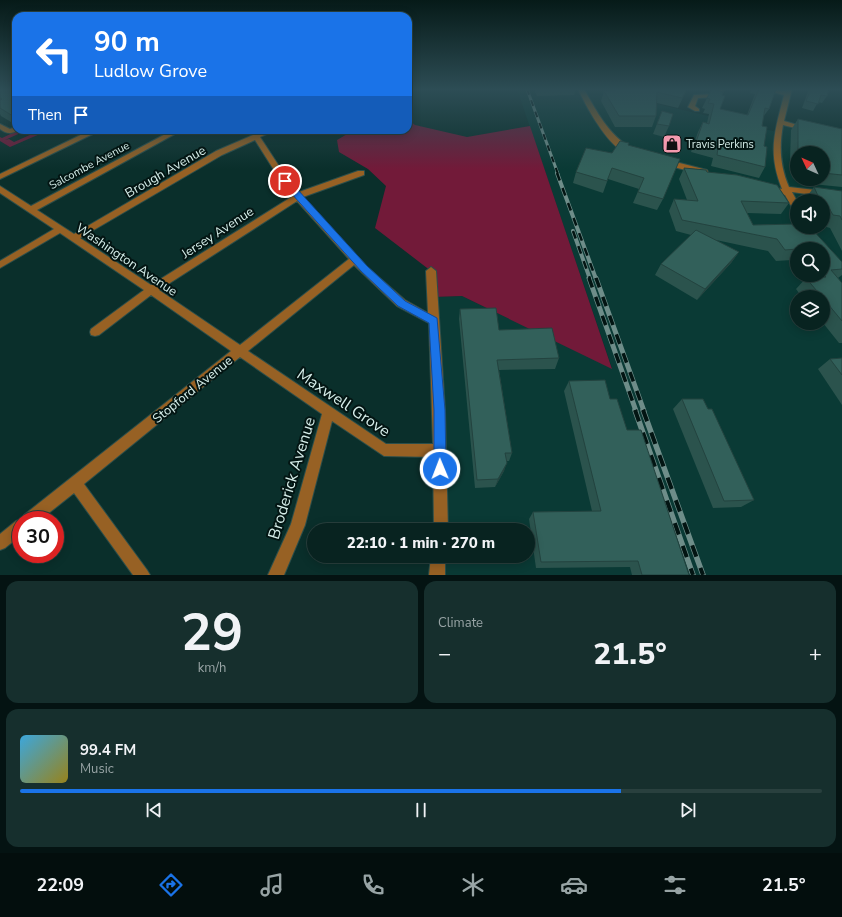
<!DOCTYPE html>
<meta charset="utf-8">
<style>
body{margin:0;font-family:"Nunito Sans",sans-serif;background:#162f2d;color:#f1f3f6;height:100vh;display:flex;flex-direction:column;font-size:15px;white-space:nowrap}
*{box-sizing:border-box;margin:0}
p{font-size:13px;color:#98a4a5}
.icon{flex:none;width:22px;height:22px;fill:none;stroke:currentColor;stroke-width:2;stroke-linecap:round;stroke-linejoin:round}
.map{position:relative;height:575px;overflow:hidden}
.details{display:flex;flex-direction:column;gap:6px;padding:6px;background:#041312;flex:1}
.details>*{flex:none}
.guide{position:absolute;left:12px;top:12px;width:400px;height:122px;border-radius:12px;box-shadow:0 2px 10px #0003,0 0 0 1px #29403e;background:#1a73e8;color:#fff;overflow:hidden}
.needle{width:26px;rotate:314deg}
.buttons{position:absolute;left:790px;top:146px;display:grid;gap:8px}
.buttons a{display:grid;place-items:center;width:40px;height:40px;border-radius:50%;background:#082320;box-shadow:0 2px 10px #0003,0 0 0 1px #29403e;font-size:20px}
.speed{position:absolute;left:12px;top:511px;display:flex;gap:8px;font-size:20px;font-weight:700;text-align:center}
.speed>*{display:grid;place-content:center;width:52px;height:52px;border-radius:50%;background:#082320;box-shadow:0 2px 10px #0003,0 0 0 1px #29403e;line-height:1}
.speed .limit{border:6px solid #d22;background:#fff;color:#111}
.pin{position:absolute;display:grid;place-items:center;width:34px;height:34px;color:#fff;margin:-17px;border:2px solid #fff;border-radius:50%;box-shadow:0 1px 4px #0007}
.me{position:absolute;width:44px;margin:-22px;rotate:359deg;stroke-linejoin:round;filter:drop-shadow(0 0 3px #0008)}
.turn{display:flex;align-items:center;gap:14px;height:84px;padding:0 16px;font-size:18px}
.turn .icon{width:52px;height:52px;stroke-width:2.5}
.turn b{display:block;font-size:28px;line-height:34px}
.then{display:flex;align-items:center;height:38px;padding:0 16px;background:#0003;gap:8px;font-size:15px}
.big{font-size:30px;font-weight:800;line-height:1.1}
.details .card{flex:1;display:flex;flex-direction:column;justify-content:center;gap:6px;min-width:0;padding:0 14px;border-radius:12px;background:#162f2d}
.details .dial{align-items:center;gap:0}
.dial b{font-size:52px;line-height:1}
.song{display:flex;align-items:center;gap:12px}
.cover{width:48px;height:48px;border-radius:6px;background:linear-gradient(135deg,hsl(200 70% 55%),hsl(50 70% 35%))}
.played{height:4px;border-radius:2px;background:linear-gradient(90deg,#1a73e8 75%,#29403e 75%)}
.keys{display:flex;justify-content:space-around;direction:ltr}
.heat{display:flex;justify-content:space-between;align-items:center;font-size:22px;direction:ltr}
.details .tiles{flex:1;display:grid;gap:6px;grid-template-columns:1fr 1fr}
.card:last-child{grid-column:span 2}
.trip{position:absolute;left:307px;top:523px;width:228px;height:40px;border-radius:20px;background:#082320;box-shadow:0 2px 10px #0003,0 0 0 1px #29403e;font-weight:800;line-height:40px;text-align:center}
.tab-bar{display:flex;height:64px;justify-content:space-around;align-items:center;background:#030e0d;color:#98a4a5}
.tab-bar .icon{width:28px;height:28px}
.tab-bar .current{color:#1a73e8}
.tab-bar b{font-size:18px;color:#f1f3f6}
.map>svg:first-child{display:block}
</style>
<div class="map">
<svg width="842" height="575" viewBox="0 0 842 575">
<rect width="100%" height="100%" fill="#0a2f2b"/>
<path fill="#0a3a35" fill-rule="evenodd" d="M517,89h148l-8,15 120,28 2,-7 63,14v436h-406l2,-19h90v-26h-87l-8,-233 29,-1 150,72zM797,153h26v26h-26zM797,201h26v26h-26zM797,249h26v26h-26zM797,297h26v26h-26z"/>
<g fill="#721a39">
<polygon points="408,119 415,125 467,137 530,126 612,369 462,296 433,297 431,271 375,228 386,186 368,169 339,152 337,140 354,130 408,130"/>
<polygon points="19,130 27,130 5,140 9,139 14,142 41,130 49,130 10,147 0,141 0,137 2,138"/>
</g>
<g fill="none" stroke-linecap="round" stroke-linejoin="round">
<defs>
<g id="minor">
<path d="M578,89h6c13,23 24,45 48,60v4c-20,3 -47,-49 -54,-64z"/>
<polygon points="719,89 725,89 717,97 698,98 695,106 699,109 699,111 695,111 688,107 694,95 713,94"/>
<path d="M761,89h10l14,2 1,-2h6l-8,32 27,8 -4,2 -24,-6c-4,22 -3,41 6,62l53,6v6l-50,-7 5,9v11l-3,-1 -9,-16 -18,-4v-4l15,2c-15,-37 -7,-58 2,-94z"/>
<path d="M0,124l10,5 6,-2v3h3c-8,4 -12,4 -19,-1z"/>
<polygon points="91,130 101,130 0,179 0,174"/>
<path d="M173,130h9l-145,80 37,24 142,-83 49,-21h10l-15,7 28,43 11,12 59,-21h6v4l-61,22 64,70 38,33 23,13 -2,-42 5,-4 5,4 9,139 3,120h-14l-1,-73 -49,-1 -52,-35 -27,104 -21,50h-16l23,-51 31,-110 -82,-57 -156,127 63,86 3,5h-17l-59,-82 -34,27h-19v15l-16,13 -5,2v-16l16,-13 6,-2 2,-4 207,-164 -80,-56 -52,40 -4,1 -4,-1 -1,-3 1,-3 53,-39 -84,-57 -60,35v-7l54,-32 -54,-36v-7l31,20zM255,140l26,41 12,15 -142,89 -71,-47 142,-83zM297,201l52,58 -109,86 -81,-55zM354,265l43,41 32,17 4,121h-47l-138,-93z"/>
<polygon points="662,160 668,160 707,170 708,172 707,174 701,174 662,164"/>
<polygon points="431,556 445,556 445,575 429,575"/>
</g>
</defs>
<use href="#minor" stroke="#2b4e4a" stroke-width="2"/>
<use href="#minor" fill="#976124" fill-rule="evenodd"/>
<defs>
<polyline id="rail-far3" points="527,89 558,174"/>
<g id="rail-far2">
<polyline points="557,173 596,279"/>
<polyline points="573,231 590,279"/>
</g>
<g id="rail-far1">
<polyline points="589,278 636,411"/>
<polyline points="596,278 644,411"/>
</g>
<g id="rail">
<polyline points="635,410 693,575"/>
<polyline points="643,410 703,575"/>
</g>
</defs>
<use href="#rail-far3" stroke="#6e8d89" stroke-width="3"/>
<use href="#rail-far2" stroke="#6e8d89" stroke-width="4"/>
<use href="#rail-far1" stroke="#6e8d89" stroke-width="5"/>
<use href="#rail" stroke="#6e8d89" stroke-width="5.5"/>
<use href="#rail-far3" stroke="#031513" stroke-width="2" stroke-dasharray="6" stroke-linecap="butt"/>
<use href="#rail-far2" stroke="#031513" stroke-width="2.5" stroke-dasharray="8" stroke-linecap="butt"/>
<use href="#rail-far1" stroke="#031513" stroke-width="3.5" stroke-dasharray="10" stroke-linecap="butt"/>
<use href="#rail" stroke="#031513" stroke-width="4" stroke-dasharray="12" stroke-linecap="butt"/>
</g>
<g fill="#2b534d">
<polygon points="0,89 16,89 16,125 1,116 0,114"/>
<polygon points="534,89 576,89 574,95 537,96"/>
<polygon points="611,89 687,89 678,108 657,103 656,116 652,127 615,127 601,101 604,91 610,91"/>
<polygon points="752,89 776,89 769,109 763,117 762,126 765,167 759,178 711,166 713,158 691,152 698,132 703,122 707,123 709,114 703,113 705,109 702,108 707,98 722,95 720,109 747,115 755,94 750,93"/>
<polygon points="809,89 829,89 827,96 822,103 818,102 813,111 802,108"/>
<polygon points="662,111 669,126 664,137 653,134"/>
<polygon points="798,119 842,129 842,187 802,183 800,179 823,179 823,153 797,153 797,173 790,160 791,130"/>
<polygon points="23,130 41,130 30,134"/>
<polygon points="628,145 663,199 657,210 633,203 639,189 608,179 603,193 573,183 576,172"/>
<polygon points="684,168 706,170 707,172 737,175 777,185 789,203 781,214 747,213 753,225 797,224 797,227 810,227 842,262 842,275 838,278 842,283 842,343 839,343 823,323 823,297 802,297 796,289 806,278 804,275 823,275 823,249 797,249 797,267 792,260 776,261 768,251 716,240 739,252 731,263 697,300 655,275 661,264 691,235 676,231 669,211 674,199 687,200 679,179"/>
<polygon points="814,187 842,191 842,251 830,228 823,226 823,201 806,201 805,199"/>
<polygon points="460,309 499,330 559,358 555,369 499,370 512,453 509,461 506,461 504,471 495,487 475,488 459,319"/>
<polygon points="842,358 842,405 818,369 830,359"/>
<polygon points="569,381 610,399 627,430 689,575 632,575 630,567 536,568 529,519 533,512 592,511 564,391"/>
<polygon points="682,399 708,409 754,500 741,507 713,508 673,409"/>
</g>
<g fill="#23433f">
<polygon points="27,130 41,130 30,134"/>
<polygon points="739,252 731,263 697,300 705,289"/>
<polygon points="507,463 504,471 495,487 498,479"/>
</g>
<g fill="#32605a" stroke="#23433f">
<polygon points="0,89 16,89 16,118 0,108 0,100 2,99 0,98"/>
<polygon points="614,89 687,89 682,98 657,92 656,116 619,116 604,91 616,91"/>
<polygon points="712,89 723,92 722,95 725,96 720,109 748,115 759,89 776,89 769,109 765,108 762,126 767,127 764,146 767,147 765,167 717,155 718,148 696,142 703,122 709,124 714,104 708,103 710,99 707,98"/>
<polygon points="811,89 829,89 827,96 821,95 818,104 806,101"/>
<polygon points="662,111 673,114 669,126 657,124"/>
<polygon points="798,119 842,129 842,175 823,173 823,153 800,153 798,149"/>
<polygon points="620,141 629,143 628,145 680,159 663,199 638,192 644,178 612,168 607,181 576,172 586,148 612,153"/>
<polygon points="684,168 706,170 707,172 737,175 777,185 789,203 741,201 753,225 797,224 797,227 810,227 842,262 842,269 831,270 842,283 842,321 823,298 823,297 822,297 806,278 826,277 823,274 823,249 797,249 785,250 777,239 682,220 674,199 698,201"/>
<polygon points="814,187 842,191 842,220 840,216 833,215 824,199 819,198"/>
<polygon points="696,230 739,252 705,289 661,264"/>
<polygon points="496,308 499,330 552,328 559,358 497,360 512,453 505,453 507,463 498,479 477,480 460,309"/>
<polygon points="842,358 842,375 830,359"/>
<polygon points="605,380 610,399 617,399 627,430 641,430 689,575 642,575 638,561 541,562 533,512 601,511 569,381"/>
<polygon points="682,399 703,399 708,409 712,409 754,500 724,501"/>
</g>
<linearGradient id="sky" x2="0" y2="1"><stop stop-color="#061a18"/><stop offset="0.53" stop-color="#2d4d55"/><stop offset="1" stop-color="#2d4d55" stop-opacity="0"/></linearGradient>
<rect width="842" height="169" fill="url(#sky)"/>
<polygon fill="#1a73e8" stroke="#114b97" points="282,179 288,179 367,266 405,301 437,318 445,410 446,469 445,473 440,475 436,473 434,469 434,410 429,323 398,306 361,271 282,183"/>
<defs>
<symbol id="shop-square" viewBox="-11 -11 22 22"><rect x="-9" y="-9" width="18" height="18" rx="4" fill="#f29aae" stroke="#031513"/><path d="M-5-2.5h2.3a2.7 3.5 0 0 1 5.4 0H5L5.5 6h-11ZM-1.5-2.5h3a1.5 2.3 0 0 0-3 0Z" fill="#111"/></symbol>
</defs>
<g fill-rule="evenodd">
<use href="#shop-square" x="661" y="133" width="22" height="22"/>
</g>
<g text-anchor="middle" stroke-width="4" stroke-linejoin="round" paint-order="stroke">
<g font-size="11" fill="#d6eeea" stroke="#031513" text-anchor="start">
<text x="686" y="148">Travis Perkins</text>
</g>
<g font-size="11" fill="#d6eeea" stroke="#031513">
<text transform="translate(89 165) rotate(-28)" y="4">Salcombe Avenue</text>
</g>
<g font-size="13" fill="#d6eeea" stroke="#031513">
<text transform="translate(165 171) rotate(-30)" y="5">Brough Avenue</text>
<text transform="translate(217 232) rotate(-33)" y="5">Jersey Avenue</text>
<text transform="translate(127 259) rotate(34)" y="5">Washington Avenue</text>
<text transform="translate(192 389) rotate(-39)" y="5">Stopford Avenue</text>
</g>
<g font-size="16" fill="#d6eeea" stroke="#031513">
<text transform="translate(344 402) rotate(34)" y="6">Maxwell Grove</text>
<text transform="translate(291 478) rotate(-73)" y="6">Broderick Avenue</text>
</g>
</g>
</svg>
<div class="buttons">
<a><svg class="needle" viewBox="-14 -14 28 28"><path d="M0-13l5 13h-10z" fill="#e53935"/><path d="M0 13l5-13h-10z" fill="#98a4a5"/></svg></a>
<a><svg class="icon" aria-label="sound" viewBox="0 0 24 24"><path d="M4 9h4l5-4v14l-5-4H4zM17 9q2 3 0 6"/></svg></a>
<a><svg class="icon" aria-label="search" viewBox="0 0 24 24"><circle cx="10" cy="10" r="6"/><path d="M15 15l6 6"/></svg></a>
<a><svg class="icon" aria-label="layers" viewBox="0 0 24 24"><path d="M12 4l9 5-9 5-9-5zM3 14l9 5 9-5"/></svg></a>
</div>
<div class="speed"><div class="limit">30</div></div>
<div class="pin" style="left:285px;top:181px;background:#d93025"><svg class="icon" aria-label="arrive" viewBox="0 0 24 24"><path d="M6 21V4h12l-3 4 3 4H6"/></svg></div>
<svg class="me" style="left:440px;top:469px" viewBox="-20 -20 40 40"><circle r="17" fill="#1a73e8" stroke="#fff" stroke-width="3"/><path d="M0-11L8 9 0 5-8 9z" fill="#fff"/></svg>
<div class="trip">22:10 · 1 min · 270 m</div>
<div class="guide">
<div class="turn"><svg class="icon" aria-label="left" viewBox="0 0 24 24"><path d="M17 20v-9H6M10 6l-5 5 5 5"/></svg><div><b>90 m</b>Ludlow Grove</div></div>
<div class="then">Then<svg class="icon" aria-label="arrive" viewBox="0 0 24 24"><path d="M6 21V4h12l-3 4 3 4H6"/></svg></div>
</div>
</div>
<section class="details">
<div class="tiles">
<div class="card dial"><b>29</b><p>km/h</p></div>
<div class="card"><p>Climate</p>
<div class="heat"><a>−</a><b class="big">21.5°</b><a>+</a></div>
</div>
<div class="card">
<div class="song"><i class="cover"></i><div><b>99.4 FM</b><p>Music</p></div></div>
<div class="played"></div>
<div class="keys"><svg class="icon" aria-label="previous" viewBox="0 0 24 24"><path d="M18 5L8 12l10 7zM5 5v14"/></svg><svg class="icon" aria-label="pause" viewBox="0 0 24 24"><path d="M8 5v14M16 5v14"/></svg><svg class="icon" aria-label="next" viewBox="0 0 24 24"><path d="M6 5l10 7-10 7zM19 5v14"/></svg></div>
</div>
</div>
</section>
<nav class="tab-bar">
<b>22:09</b>
<svg class="icon current" aria-label="directions" viewBox="0 0 24 24"><path d="M12 3l9 9-9 9-9-9zM9 14v-3h6M13 9l2 2-2 2"/></svg>
<svg class="icon" aria-label="music" viewBox="0 0 24 24"><path d="M9 18V5l10-2v13"/><circle cx="6" cy="18" r="3"/><circle cx="16" cy="16" r="3"/></svg>
<svg class="icon" aria-label="phone" viewBox="0 0 24 24"><path d="M5 4h4l2 5-3 2q2 4 5 5l2-3 5 2v4C11 20 4 13 5 4z"/></svg>
<svg class="icon" aria-label="climate" viewBox="0 0 24 24"><path d="M12 3v18M4 7l16 10M4 17L20 7"/></svg>
<svg class="icon" aria-label="car" viewBox="0 0 24 24"><path d="M5 17H2v-5l4-1 3-4h7l3 4 3 1v5h-3M9 17h6M6 11h13"/><circle cx="7" cy="17" r="2"/><circle cx="17" cy="17" r="2"/></svg>
<svg class="icon" aria-label="filters" viewBox="0 0 24 24"><path d="M4 7h16M4 17h16"/><circle cx="9" cy="7" r="2"/><circle cx="15" cy="17" r="2"/></svg>
<b>21.5°</b>
</nav>
